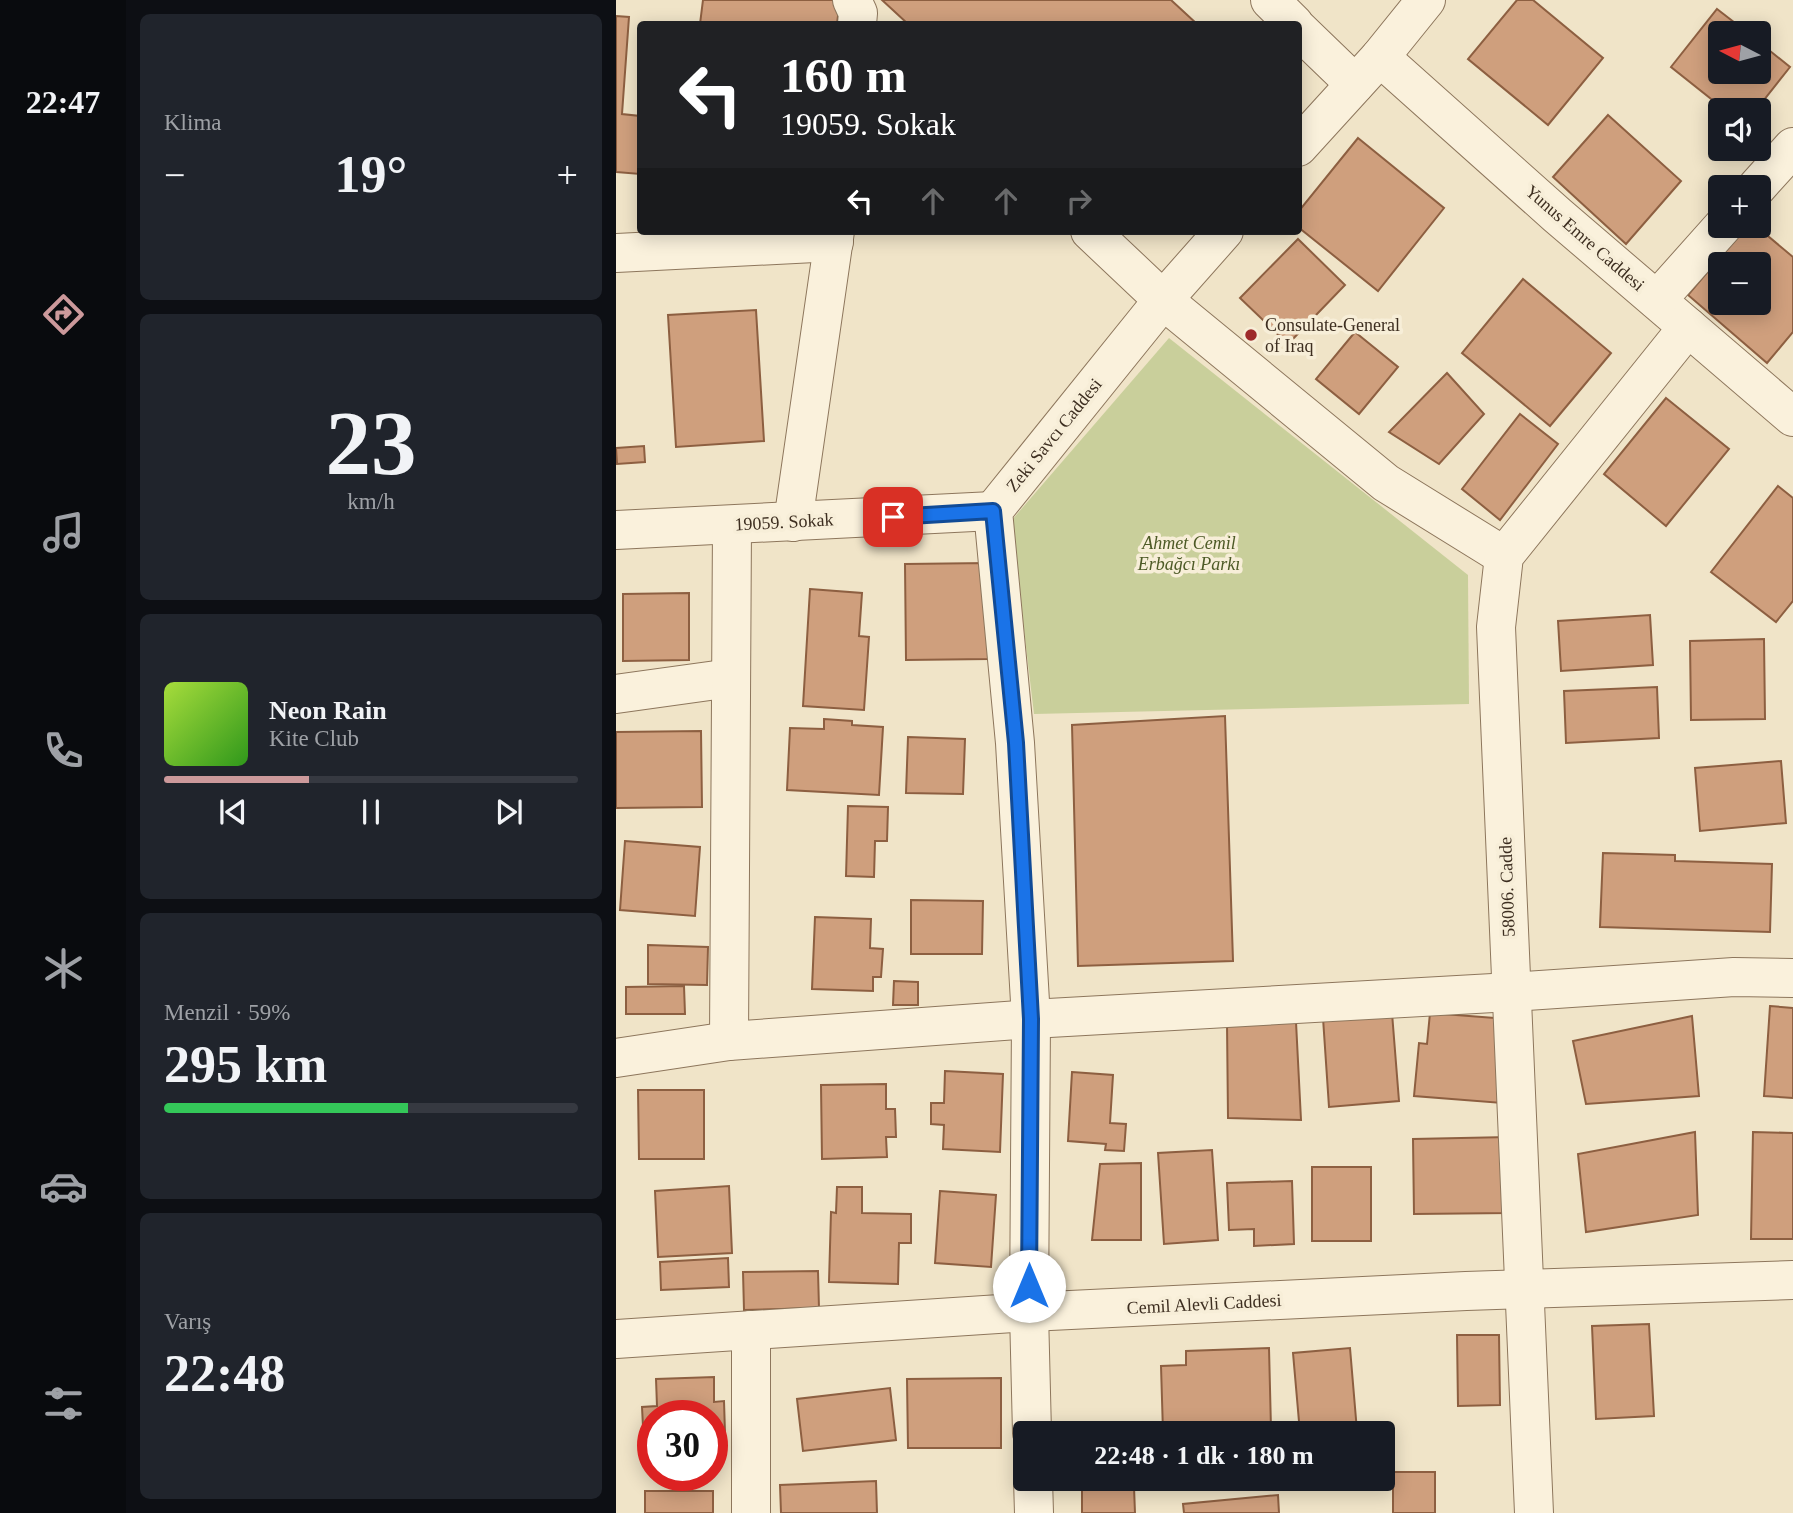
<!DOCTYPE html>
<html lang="tr">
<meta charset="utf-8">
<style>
body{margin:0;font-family:Georgia,serif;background:#20242c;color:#f1f3f6;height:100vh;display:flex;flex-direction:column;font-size:26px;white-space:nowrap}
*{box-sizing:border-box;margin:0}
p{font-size:23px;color:#9ea1a6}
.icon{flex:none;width:38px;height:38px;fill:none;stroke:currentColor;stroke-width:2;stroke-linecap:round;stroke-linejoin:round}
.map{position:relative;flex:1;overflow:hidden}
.panel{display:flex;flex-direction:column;gap:14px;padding:14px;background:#0d0f14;width:490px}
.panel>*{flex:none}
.top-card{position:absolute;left:21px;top:21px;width:665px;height:214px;border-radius:7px;box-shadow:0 4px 18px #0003;background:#202124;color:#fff;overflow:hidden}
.needle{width:46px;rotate:276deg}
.tools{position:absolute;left:1092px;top:21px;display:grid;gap:14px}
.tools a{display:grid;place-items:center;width:63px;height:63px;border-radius:7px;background:#171b24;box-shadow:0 4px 18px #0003;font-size:35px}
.speed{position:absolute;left:21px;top:1400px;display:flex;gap:14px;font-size:35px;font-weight:700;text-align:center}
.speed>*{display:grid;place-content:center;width:91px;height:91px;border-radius:50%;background:#171b24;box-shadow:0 4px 18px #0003;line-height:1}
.speed .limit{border:10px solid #d22;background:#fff;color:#111}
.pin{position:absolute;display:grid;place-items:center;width:60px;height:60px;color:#fff;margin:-30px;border-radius:14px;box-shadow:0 4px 10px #0006}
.me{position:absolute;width:77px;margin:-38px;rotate:0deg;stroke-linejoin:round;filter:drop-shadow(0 0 5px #0008)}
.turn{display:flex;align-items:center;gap:24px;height:147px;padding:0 28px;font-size:32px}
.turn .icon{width:91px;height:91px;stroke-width:2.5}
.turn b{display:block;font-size:49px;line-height:60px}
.lanes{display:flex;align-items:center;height:66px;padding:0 28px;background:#0003;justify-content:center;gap:35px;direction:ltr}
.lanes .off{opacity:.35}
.big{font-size:52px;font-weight:600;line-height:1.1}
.panel .tile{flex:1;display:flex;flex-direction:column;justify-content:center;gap:10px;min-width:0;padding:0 24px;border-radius:10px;background:#20242c}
.panel .dial{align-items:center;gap:0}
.dial b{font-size:91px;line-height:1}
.song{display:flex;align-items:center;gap:21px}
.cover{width:84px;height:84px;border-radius:10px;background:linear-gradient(135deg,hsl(80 70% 55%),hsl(110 70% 35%))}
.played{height:7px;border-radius:4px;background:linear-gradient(90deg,#cc999b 35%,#363941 35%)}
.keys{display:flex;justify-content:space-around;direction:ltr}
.heat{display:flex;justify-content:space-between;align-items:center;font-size:38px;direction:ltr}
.charge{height:10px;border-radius:5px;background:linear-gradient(90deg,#34c759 59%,#363941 0)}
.trip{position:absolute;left:397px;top:1421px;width:382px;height:70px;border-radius:7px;background:#171b24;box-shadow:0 4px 18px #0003;font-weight:600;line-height:70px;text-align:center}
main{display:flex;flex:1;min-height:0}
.tab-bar{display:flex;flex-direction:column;width:126px;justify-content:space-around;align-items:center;background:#090b0e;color:#9ea1a6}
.tab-bar .icon{width:49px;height:49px}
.tab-bar .selected{color:#cc999b}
.tab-bar b{font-size:32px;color:#f1f3f6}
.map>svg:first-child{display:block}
</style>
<main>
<nav class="tab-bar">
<b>22:47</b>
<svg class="icon selected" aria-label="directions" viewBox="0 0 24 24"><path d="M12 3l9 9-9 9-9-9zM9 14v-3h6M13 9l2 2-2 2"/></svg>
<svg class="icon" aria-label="music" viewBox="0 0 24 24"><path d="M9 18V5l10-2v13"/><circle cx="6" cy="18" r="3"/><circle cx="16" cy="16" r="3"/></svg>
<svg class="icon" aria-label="phone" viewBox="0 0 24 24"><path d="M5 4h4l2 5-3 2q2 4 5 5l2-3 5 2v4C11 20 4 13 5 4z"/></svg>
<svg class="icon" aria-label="climate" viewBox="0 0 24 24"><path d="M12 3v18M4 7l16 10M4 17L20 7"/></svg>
<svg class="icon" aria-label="car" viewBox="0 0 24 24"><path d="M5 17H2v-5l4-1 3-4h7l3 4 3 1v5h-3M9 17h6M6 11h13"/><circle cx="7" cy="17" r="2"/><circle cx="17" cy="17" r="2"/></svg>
<svg class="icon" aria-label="filters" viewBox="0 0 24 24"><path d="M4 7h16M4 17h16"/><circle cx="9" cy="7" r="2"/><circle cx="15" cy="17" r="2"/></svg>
</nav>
<section class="panel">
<div class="tile"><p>Klima</p>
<div class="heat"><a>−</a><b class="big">19°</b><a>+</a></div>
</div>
<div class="tile dial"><b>23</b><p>km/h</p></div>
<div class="tile">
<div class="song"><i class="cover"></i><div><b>Neon Rain</b><p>Kite Club</p></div></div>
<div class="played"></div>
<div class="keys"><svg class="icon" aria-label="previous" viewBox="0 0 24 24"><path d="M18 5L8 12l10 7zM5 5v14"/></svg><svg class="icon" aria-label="pause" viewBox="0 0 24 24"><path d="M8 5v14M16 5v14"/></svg><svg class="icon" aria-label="next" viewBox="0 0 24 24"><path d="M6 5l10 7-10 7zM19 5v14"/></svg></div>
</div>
<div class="tile"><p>Menzil · 59%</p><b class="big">295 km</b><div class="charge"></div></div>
<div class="tile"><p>Varış</p><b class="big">22:48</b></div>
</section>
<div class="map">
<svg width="1177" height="1513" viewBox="0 0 1177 1513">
<rect width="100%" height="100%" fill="#f0e4c8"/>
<polygon fill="#c9cf9b" points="553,338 852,575 853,704 418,714 395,521"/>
<g fill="#cf9f7d" stroke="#8d5f41" stroke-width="2" fill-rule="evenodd">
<polygon points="87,0 224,0 221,24 84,24"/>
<polygon points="266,0 555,0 581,24 292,24"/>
<polygon points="901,0 917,0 987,58 932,125 852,59"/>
<polygon points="1101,9 1132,33 1104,33 1104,72 1143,72 1143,42 1174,67 1140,110 1109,110 1055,67"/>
<polygon points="0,16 13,17 6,114 24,116 24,174 0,172"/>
<polygon points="992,115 1065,181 1010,244 937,177"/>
<polygon points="742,138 828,208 762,291 682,227 682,212"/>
<path d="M1130,226h10l37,31v75l-26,31 -79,-68zM1104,264h39v39h-39z"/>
<polygon points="682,239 729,285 672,344 624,298"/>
<polygon points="907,279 995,353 934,426 846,353"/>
<polygon points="140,310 148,441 60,447 52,315"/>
<polygon points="739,332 782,367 743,414 700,379"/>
<polygon points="831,373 868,414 823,464 773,432"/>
<polygon points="1050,398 1113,449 1050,526 988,474"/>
<polygon points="904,414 942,444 884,520 846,489"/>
<polygon points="28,446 29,462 1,464 0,448"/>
<polygon points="1162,486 1177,498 1177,601 1160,622 1095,572"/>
<polygon points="372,563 373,659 290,660 289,564"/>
<polygon points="194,589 246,593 243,636 253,637 248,710 187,706"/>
<polygon points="73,593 73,660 7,661 7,594"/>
<polygon points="1034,615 1037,665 945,671 942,621"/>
<polygon points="1148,639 1149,719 1075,720 1074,641"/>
<polygon points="1041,687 1043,738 950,743 948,691"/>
<polygon points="609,716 617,961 462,966 456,725"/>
<polygon points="208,719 236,721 236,725 267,727 263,795 171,790 174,728 208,729"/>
<polygon points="85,731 86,807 0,808 0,732"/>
<polygon points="292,737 349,739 347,794 290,793"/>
<polygon points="1165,761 1170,823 1084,831 1079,768"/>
<polygon points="232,806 272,807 271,841 259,841 258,877 230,876"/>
<polygon points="9,841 84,847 79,916 4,910"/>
<polygon points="987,853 1059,855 1059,861 1156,864 1154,932 984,927"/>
<polygon points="295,900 367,901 366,954 295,954"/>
<polygon points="199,917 255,919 254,948 267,949 265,977 257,977 257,991 196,989"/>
<polygon points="32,945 92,947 91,985 32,984"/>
<polygon points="278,981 302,982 302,1005 277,1005"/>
<polygon points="68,986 69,1014 10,1014 10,987"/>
<polygon points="1154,1006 1177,1008 1177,1098 1148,1096"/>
<polygon points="776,1013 783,1101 713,1107 707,1018"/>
<polygon points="814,1013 892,1019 886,1103 798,1096 803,1043 811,1044"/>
<polygon points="1076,1016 1083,1096 970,1104 957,1041"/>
<polygon points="680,1022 685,1120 612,1118 611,1023"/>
<polygon points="329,1071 387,1074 384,1152 327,1149 328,1125 315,1124 315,1103 328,1103"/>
<polygon points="456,1072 497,1075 494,1123 510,1124 508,1151 489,1150 490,1144 452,1141"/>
<polygon points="270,1084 270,1109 279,1109 280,1137 270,1137 271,1157 206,1159 205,1085"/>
<polygon points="22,1090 88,1090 88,1159 23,1159"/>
<polygon points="1079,1132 1082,1215 970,1232 962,1154"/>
<polygon points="1137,1132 1177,1133 1177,1239 1135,1239"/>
<polygon points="893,1137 894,1213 798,1214 797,1139"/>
<polygon points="596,1150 602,1240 548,1244 542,1153"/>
<polygon points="525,1163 525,1240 476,1240 484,1164"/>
<rect x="696" y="1167" width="59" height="74"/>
<polygon points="676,1181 678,1244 638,1246 638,1229 613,1230 611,1183"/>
<polygon points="113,1186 116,1253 42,1257 39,1191"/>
<polygon points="221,1187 246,1187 246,1213 295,1214 295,1243 283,1243 282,1284 213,1282 215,1212 220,1213"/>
<polygon points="324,1191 380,1195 375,1267 319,1263"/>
<polygon points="112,1258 113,1287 45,1290 44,1262"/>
<polygon points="202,1271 203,1308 128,1310 127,1272"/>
<polygon points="1033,1324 1038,1416 980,1419 976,1326"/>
<polygon points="841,1335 883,1335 884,1405 842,1406"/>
<polygon points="653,1348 655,1429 547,1432 545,1366 570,1365 570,1351"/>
<polygon points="734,1348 741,1431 684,1433 677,1353"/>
<polygon points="98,1377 98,1402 108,1401 109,1433 101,1436 102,1467 96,1467 96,1416 37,1416 37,1446 28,1446 26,1407 41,1406 40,1379"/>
<polygon points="385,1378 385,1448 292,1448 291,1379"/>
<polygon points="274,1388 280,1440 187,1451 181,1399"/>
<rect x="777" y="1472" width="42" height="41"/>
<polygon points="260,1481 261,1513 165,1513 164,1485"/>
<polygon points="466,1487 518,1487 519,1513 466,1513"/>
<rect x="29" y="1491" width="68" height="22"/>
<polygon points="662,1495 663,1513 568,1513 567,1504"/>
</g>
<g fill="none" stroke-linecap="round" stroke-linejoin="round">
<defs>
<g id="minor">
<polyline points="236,0 242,13 241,24"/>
<polyline points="654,0 678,24"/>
<polyline points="682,29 739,84"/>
<polyline points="764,57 941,215 1177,417"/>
<polyline points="682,147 764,57 810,0"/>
<polyline points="1141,187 1177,147"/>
<polyline points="474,231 547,300 770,483 888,556"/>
<polyline points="0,253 218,242"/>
<polyline points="1041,300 1107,226"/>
<polyline points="177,522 219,231"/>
<polyline points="0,530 377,511"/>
<polyline points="0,694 115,678"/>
<polyline points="113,1041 116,525"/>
<polyline points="0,1058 113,1041 415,1019 895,992 1118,977 1177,978"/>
<polyline points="135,1330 135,1513"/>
<polyline points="0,1339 413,1312 850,1291 1177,1280"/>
<polyline points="416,1433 413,1312 415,1019 399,743 377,511 547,300 608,231"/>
<polyline points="417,1479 418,1513"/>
<polyline points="918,1513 880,627 888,556 1072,327"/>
</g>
</defs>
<use href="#minor" stroke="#8d765c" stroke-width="40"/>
<use href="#minor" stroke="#faf1dc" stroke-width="38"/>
</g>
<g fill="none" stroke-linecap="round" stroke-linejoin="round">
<defs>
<polyline id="route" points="277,517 377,511 400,743 415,1019 413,1286"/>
</defs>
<use href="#route" stroke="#114b97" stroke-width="18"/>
<use href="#route" stroke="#1a73e8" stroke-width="12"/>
</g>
<circle fill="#9e2a2b" stroke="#f7eed8" stroke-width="2.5" cx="635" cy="335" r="7"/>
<g text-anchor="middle" stroke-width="7" stroke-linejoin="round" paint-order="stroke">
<g font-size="18" fill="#3d2e20" stroke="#f7eed8">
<text transform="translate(969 238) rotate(41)" y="6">Yunus Emre Caddesi</text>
<text transform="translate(438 435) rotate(-51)" y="6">Zeki Savcı Caddesi</text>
<text transform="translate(168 522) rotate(-3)" y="6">19059. Sokak</text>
<text transform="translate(891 887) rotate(-92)" y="6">58006. Cadde</text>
<text transform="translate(588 1304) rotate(-3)" y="6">Cemil Alevli Caddesi</text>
</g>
<g font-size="18" fill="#3d2e20" stroke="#f7eed8" text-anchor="start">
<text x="649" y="331">Consulate-General<tspan x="649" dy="21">of Iraq</tspan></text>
</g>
<g font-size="18" font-style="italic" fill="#4d5a26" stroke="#f7eed8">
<text x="573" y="549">Ahmet Cemil<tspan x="573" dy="21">Erbağcı Parkı</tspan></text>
</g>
</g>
</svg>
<div class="tools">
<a><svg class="needle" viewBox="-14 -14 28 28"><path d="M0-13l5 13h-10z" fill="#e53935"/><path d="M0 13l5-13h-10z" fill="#9ea1a6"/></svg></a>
<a><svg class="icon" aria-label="sound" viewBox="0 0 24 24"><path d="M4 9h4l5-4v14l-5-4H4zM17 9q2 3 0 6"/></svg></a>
<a>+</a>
<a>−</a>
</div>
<div class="speed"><div class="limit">30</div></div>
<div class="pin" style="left:277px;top:517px;background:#d93025"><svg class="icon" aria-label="arrive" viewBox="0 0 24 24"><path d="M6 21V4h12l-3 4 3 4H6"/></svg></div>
<svg class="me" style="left:413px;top:1286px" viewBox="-20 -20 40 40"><circle r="19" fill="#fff"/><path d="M0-13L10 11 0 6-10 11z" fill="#1a73e8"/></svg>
<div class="trip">22:48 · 1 dk · 180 m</div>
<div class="top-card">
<div class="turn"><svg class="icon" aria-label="left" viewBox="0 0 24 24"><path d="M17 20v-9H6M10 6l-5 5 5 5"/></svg><div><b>160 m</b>19059. Sokak</div></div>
<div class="lanes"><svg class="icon" aria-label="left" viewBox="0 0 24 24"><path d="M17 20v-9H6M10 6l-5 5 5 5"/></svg><svg class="icon off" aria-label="ahead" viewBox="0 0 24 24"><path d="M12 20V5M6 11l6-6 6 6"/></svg><svg class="icon off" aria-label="ahead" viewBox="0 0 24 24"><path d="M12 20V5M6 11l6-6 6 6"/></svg><svg class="icon off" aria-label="right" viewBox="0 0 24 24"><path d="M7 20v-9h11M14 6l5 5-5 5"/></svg></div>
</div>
</div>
</main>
